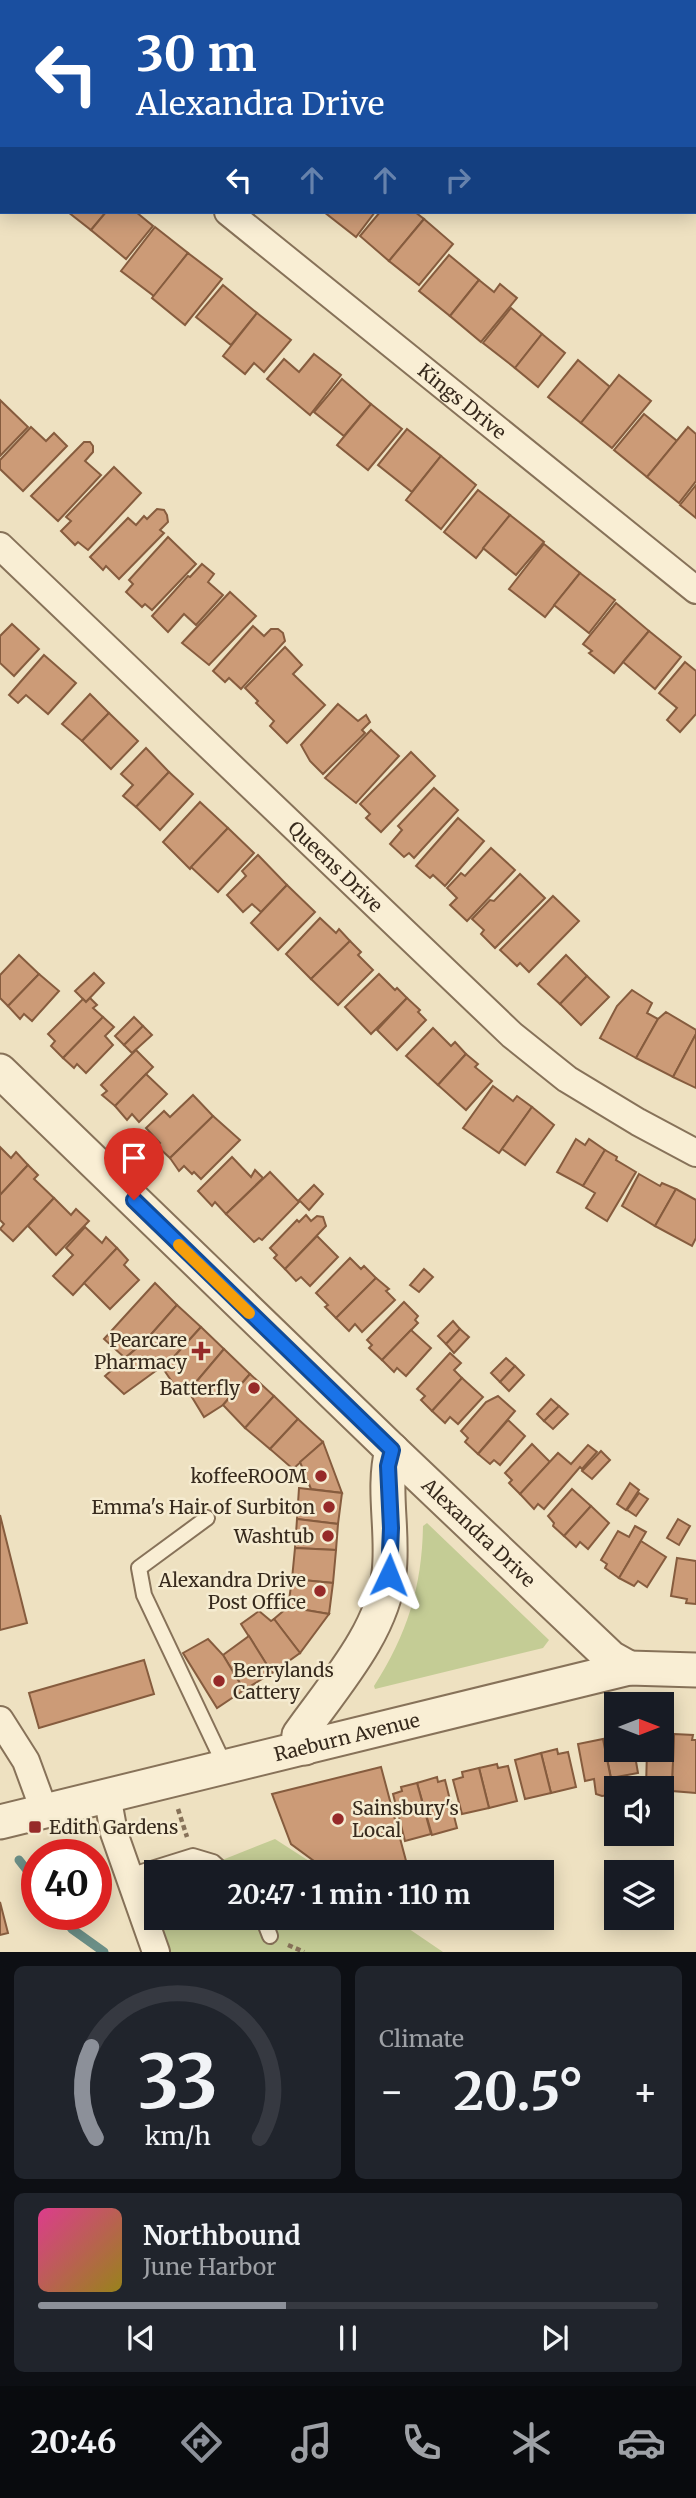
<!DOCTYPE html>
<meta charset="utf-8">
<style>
body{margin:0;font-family:Merriweather,serif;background:#20242c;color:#f1f3f6;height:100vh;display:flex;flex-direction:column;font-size:26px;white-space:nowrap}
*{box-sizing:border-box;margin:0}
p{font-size:23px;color:#9ea1a6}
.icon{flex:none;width:38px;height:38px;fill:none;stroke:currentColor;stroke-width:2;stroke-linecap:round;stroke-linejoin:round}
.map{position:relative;height:1952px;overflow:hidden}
.details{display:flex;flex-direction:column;gap:14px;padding:14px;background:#0d0f14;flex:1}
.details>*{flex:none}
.banner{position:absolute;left:0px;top:0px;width:696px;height:214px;box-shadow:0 4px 18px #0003;background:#1a4fa0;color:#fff;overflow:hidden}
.needle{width:46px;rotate:90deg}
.tools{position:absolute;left:604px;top:1692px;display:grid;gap:14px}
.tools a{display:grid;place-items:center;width:70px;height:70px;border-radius:0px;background:#171b24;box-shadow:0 4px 18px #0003;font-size:35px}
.speed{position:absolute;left:21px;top:1839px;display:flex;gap:14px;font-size:35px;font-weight:700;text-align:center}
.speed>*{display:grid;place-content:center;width:91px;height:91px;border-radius:50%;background:#171b24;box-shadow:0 4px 18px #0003;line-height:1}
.speed .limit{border:10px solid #d22;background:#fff;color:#111}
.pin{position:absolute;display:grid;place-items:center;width:60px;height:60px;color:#fff;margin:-72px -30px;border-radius:50% 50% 50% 0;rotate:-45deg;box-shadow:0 0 7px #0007}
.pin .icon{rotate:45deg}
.me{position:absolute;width:77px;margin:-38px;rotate:2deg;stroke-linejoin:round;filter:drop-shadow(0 0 5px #0008)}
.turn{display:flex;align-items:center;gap:24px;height:147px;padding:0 21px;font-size:32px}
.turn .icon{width:91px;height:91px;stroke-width:2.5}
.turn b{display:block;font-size:49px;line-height:60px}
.lanes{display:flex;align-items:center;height:66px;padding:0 21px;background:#0003;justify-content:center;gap:35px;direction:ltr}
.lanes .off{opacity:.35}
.big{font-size:52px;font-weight:700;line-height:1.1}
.details .card{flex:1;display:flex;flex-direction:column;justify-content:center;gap:10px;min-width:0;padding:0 24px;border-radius:10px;background:#20242c}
.details .dial{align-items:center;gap:0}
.dial svg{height:182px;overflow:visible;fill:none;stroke:#363941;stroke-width:7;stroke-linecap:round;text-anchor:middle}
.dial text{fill:#f1f3f6;stroke:none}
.song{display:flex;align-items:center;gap:21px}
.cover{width:84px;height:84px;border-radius:10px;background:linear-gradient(135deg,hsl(330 70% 55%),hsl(50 70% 35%))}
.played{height:7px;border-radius:4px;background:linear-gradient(90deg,#8c9099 40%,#363941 40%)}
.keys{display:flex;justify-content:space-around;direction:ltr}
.heat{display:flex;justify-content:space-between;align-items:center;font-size:38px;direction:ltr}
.details .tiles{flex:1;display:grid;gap:14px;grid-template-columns:1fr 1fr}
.card:last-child{grid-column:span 2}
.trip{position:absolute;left:144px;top:1860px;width:410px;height:70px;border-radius:0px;background:#171b24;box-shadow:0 4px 18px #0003;font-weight:700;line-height:70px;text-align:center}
.tabs{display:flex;height:112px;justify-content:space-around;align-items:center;background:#090b0e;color:#9ea1a6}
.tabs .icon{width:49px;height:49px}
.tabs .current{color:#8c9099}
.tabs b{font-size:32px;color:#f1f3f6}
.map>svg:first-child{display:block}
</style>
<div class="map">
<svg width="696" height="1952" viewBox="0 0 696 1952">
<rect width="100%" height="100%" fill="#eee1c1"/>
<g fill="#c4cc95">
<path d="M427,1523l122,117 -6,8 -168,41 -1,-3c33,-51 48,-99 49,-160z"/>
<polygon points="275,1839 326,1872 192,1872"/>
<polygon points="156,1888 156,1918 393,1918 443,1952 161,1952 140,1894"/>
</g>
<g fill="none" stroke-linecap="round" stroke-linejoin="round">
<g stroke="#6b8e86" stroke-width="9">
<polyline points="19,1860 37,1883"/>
<polyline points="61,1914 72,1929 104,1952"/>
</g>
</g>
<g fill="#cc9b77" stroke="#865c3e" stroke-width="2">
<polygon points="68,212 106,212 91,230"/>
<polygon points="106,212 136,212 153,226 126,259 91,230"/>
<polygon points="324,212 375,212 356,237"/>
<polygon points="380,212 415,212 424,219 389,261 360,236"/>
<polygon points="424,219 453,244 419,285 389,261"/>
<polygon points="155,227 188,253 154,296 121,271"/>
<polygon points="188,253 222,279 185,325 152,298"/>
<polygon points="449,255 479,280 450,316 419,291"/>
<polygon points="479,280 494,292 500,284 517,298 481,342 450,316"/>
<polygon points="223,285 257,313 231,345 196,317"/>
<polygon points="511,308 542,334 515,368 483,343"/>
<polygon points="257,313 291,340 264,372 254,363 245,374 223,356"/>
<polygon points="542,334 565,353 538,387 515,368"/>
<polygon points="314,354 341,375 310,415 267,379 284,359 299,372"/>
<polygon points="578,360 610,387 581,423 548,397"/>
<polygon points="619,375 651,401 612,448 581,423"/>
<polygon points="342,379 371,404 344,436 314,412"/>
<polygon points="0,400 28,427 0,456"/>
<polygon points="371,404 402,429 368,470 337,445"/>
<polygon points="644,414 677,441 647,477 614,450"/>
<polygon points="31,427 46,441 54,433 67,446 23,491 0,469 0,460"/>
<polygon points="688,427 696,434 696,481 679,503 647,477"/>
<polygon points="407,429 441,456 412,492 378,465"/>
<polygon points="84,442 90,442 93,446 93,452 85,461 101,475 58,521 31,496"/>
<polygon points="441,456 476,485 441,529 406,500"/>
<polygon points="114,467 141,493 88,550 78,542 75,545 61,531 71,521 66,517"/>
<polygon points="696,485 696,518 680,505"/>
<polygon points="478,490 510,515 476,558 444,532"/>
<polygon points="157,509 164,510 167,515 168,522 160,530 164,533 119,579 106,566 103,570 90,557 128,518 136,525 144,516 147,519"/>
<polygon points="510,515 544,542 516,575 483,548"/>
<polygon points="168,537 196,564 152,610 145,604 142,607 126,592 133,584 129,580"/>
<polygon points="544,544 580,573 545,617 509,589"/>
<polygon points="202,564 214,574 208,582 223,595 196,625 184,614 168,632 152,616 188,576 190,577"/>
<polygon points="580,573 615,600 589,633 554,605"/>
<polygon points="230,592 256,616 209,665 182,643"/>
<polygon points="616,603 649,631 614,673 589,653 592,651 583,644"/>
<polygon points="12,624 39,649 14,676 0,663 0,636"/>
<polygon points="253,626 264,636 271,629 278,629 283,633 285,641 241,689 229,678 225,682 213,671"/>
<polygon points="649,631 681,657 655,689 623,662"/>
<polygon points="285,647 302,665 293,674 325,705 287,743 270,726 274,721 256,703 258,701 245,688"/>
<polygon points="44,655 76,683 48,714 26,695 18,703 9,695"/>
<polygon points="685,662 696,671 696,714 680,732 667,720 677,708 659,693"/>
<polygon points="90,694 109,713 82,741 62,724"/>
<polygon points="338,704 358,721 366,715 370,722 362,730 365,733 323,774 310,761 301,745"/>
<polygon points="109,713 138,741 111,769 82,741"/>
<polygon points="371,730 399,756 356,803 325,778"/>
<polygon points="146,748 169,772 136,807 123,796 133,785 121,774"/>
<polygon points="411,752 435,776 381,832 366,818 370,814 360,804"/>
<polygon points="169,772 193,794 160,830 136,807"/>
<polygon points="434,788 458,810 414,858 409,853 404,857 390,844 402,830 398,826"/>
<polygon points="200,802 228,828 190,869 163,842"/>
<polygon points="458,818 484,841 445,886 433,875 430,878 416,866"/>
<polygon points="228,828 254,853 218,892 191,867"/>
<polygon points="491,848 515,870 467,921 450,905 457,898 447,888 461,873 465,876"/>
<polygon points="258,855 287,885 261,912 252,904 243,912 227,895 246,876 242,871"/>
<polygon points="520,874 545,898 495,948 481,934 484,930 472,919 490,900 494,901"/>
<polygon points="287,885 315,912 278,950 251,923"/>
<polygon points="553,896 579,921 529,972 520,963 517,966 500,950"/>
<polygon points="320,918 336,933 339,929 350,941 311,979 286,954"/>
<polygon points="350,941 361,952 358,955 373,970 338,1005 311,979"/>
<polygon points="19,955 39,974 8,1006 0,998 0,975"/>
<polygon points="566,955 587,976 560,1004 538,984"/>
<polygon points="94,973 104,983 86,1002 75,991"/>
<polygon points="39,974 59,991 32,1021 24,1014 20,1019 8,1006"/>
<polygon points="379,974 395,990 397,988 407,998 371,1034 345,1007"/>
<polygon points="587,976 609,997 581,1025 560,1004"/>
<polygon points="632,990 652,1003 647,1013 658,1019 636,1058 600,1038 617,1006"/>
<polygon points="90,998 97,1005 93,1008 103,1017 63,1058 51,1046 55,1041 48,1034 83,999 86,1002"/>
<polygon points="407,998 420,1010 418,1012 426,1020 397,1050 377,1030"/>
<polygon points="666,1012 696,1030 696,1034 673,1077 636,1058 658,1019"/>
<polygon points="103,1017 114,1027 105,1036 113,1045 86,1073 77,1064 74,1068 63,1058"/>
<polygon points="134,1017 143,1026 124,1045 115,1036"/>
<polygon points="143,1026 152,1035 132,1053 124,1045"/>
<polygon points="433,1028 451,1046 455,1042 466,1054 438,1085 406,1056"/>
<polygon points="696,1034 696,1088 673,1077"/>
<polygon points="136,1050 153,1067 115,1106 102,1095 107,1091 101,1085"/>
<polygon points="466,1054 478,1064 475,1067 492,1081 466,1110 438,1085"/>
<polygon points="146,1074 167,1094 139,1122 132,1114 127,1120 115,1106"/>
<polygon points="493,1086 513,1101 517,1096 532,1107 499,1153 463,1128"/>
<polygon points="193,1095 213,1116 170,1158 157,1146 160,1143 146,1128 164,1111 170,1117"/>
<polygon points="532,1107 554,1125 525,1165 502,1149"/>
<polygon points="213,1116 240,1140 201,1179 194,1172 192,1174 184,1166 179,1171 170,1158"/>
<polygon points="576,1139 585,1145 589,1139 605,1150 583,1186 557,1172"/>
<polygon points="0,1147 11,1158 16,1152 28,1165 0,1195"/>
<polygon points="605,1150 617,1157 616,1160 636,1172 607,1221 586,1208 595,1193 583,1186"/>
<polygon points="232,1157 251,1177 255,1170 263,1178 226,1214 215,1202 212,1206 198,1191"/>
<polygon points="28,1165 38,1175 34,1179 54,1198 13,1241 0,1229 4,1224 0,1220 0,1195"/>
<polygon points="270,1172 299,1202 262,1240 259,1238 254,1242 226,1214"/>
<polygon points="639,1174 660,1186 662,1183 676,1189 655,1226 622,1206"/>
<polygon points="314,1185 323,1194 309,1210 299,1200"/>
<polygon points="676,1189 696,1200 696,1238 692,1246 655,1226"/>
<polygon points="54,1198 71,1215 76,1209 89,1221 56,1255 28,1226"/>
<polygon points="306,1215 311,1221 317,1216 323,1217 326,1226 285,1269 274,1258 277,1255 270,1248 297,1220 299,1222"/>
<polygon points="85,1227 102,1243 106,1237 117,1248 73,1295 53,1276 73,1255 66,1248"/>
<polygon points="317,1236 338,1257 310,1286 301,1277 296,1281 285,1269"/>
<polygon points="117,1248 128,1260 124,1265 139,1280 110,1309 84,1283"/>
<polygon points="350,1258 361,1269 364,1266 376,1278 336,1318 325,1307 328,1305 316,1293"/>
<polygon points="424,1269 433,1277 419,1292 410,1285"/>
<polygon points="376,1278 389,1289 386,1291 395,1300 362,1332 355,1324 349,1331 336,1318"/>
<polygon points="155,1283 177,1305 147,1339 125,1358 104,1339"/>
<polygon points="404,1302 418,1316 415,1320 418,1323 382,1360 369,1348 372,1345 367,1340"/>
<polygon points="177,1305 201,1327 172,1359 124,1394 105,1376 147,1339"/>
<polygon points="453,1321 460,1329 446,1344 438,1336"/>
<polygon points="201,1327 224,1349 197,1381 181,1395 162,1367 172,1359"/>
<polygon points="460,1329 469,1337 454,1353 446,1344"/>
<polygon points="411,1330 431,1348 406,1376 397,1368 394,1372 382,1360"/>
<polygon points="224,1349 250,1374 223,1405 204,1417 187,1389 197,1381"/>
<polygon points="450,1353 461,1363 454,1370 462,1378 432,1411 421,1400 425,1396 417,1389"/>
<polygon points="506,1358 515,1366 500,1382 491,1373"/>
<polygon points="515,1366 524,1375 509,1391 500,1382"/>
<polygon points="250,1374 274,1396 245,1428 223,1405"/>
<polygon points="462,1378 483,1397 458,1424 450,1417 445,1423 432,1411"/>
<polygon points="274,1396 298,1419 270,1449 245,1428"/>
<polygon points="498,1396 515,1411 478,1454 465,1442 468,1438 461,1431 486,1402"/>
<polygon points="551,1399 559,1406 544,1421 537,1414"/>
<polygon points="559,1406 568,1414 553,1429 544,1421"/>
<polygon points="298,1419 323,1442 293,1469 270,1449"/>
<polygon points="508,1420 525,1436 500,1465 494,1460 490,1464 478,1454"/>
<polygon points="323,1442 342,1493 311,1489 300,1462"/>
<polygon points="532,1444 550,1462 520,1494 509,1483 512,1480 505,1473"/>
<polygon points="588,1445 597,1452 582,1469 580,1467 544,1509 538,1504 534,1509 520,1494 558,1453 571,1464"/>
<polygon points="601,1451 610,1460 592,1479 582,1471"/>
<polygon points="630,1483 639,1490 626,1510 617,1504"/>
<polygon points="299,1488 342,1493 338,1524 297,1519"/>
<polygon points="572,1489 591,1506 564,1536 553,1526 554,1523 548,1516"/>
<polygon points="639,1493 648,1499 636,1516 627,1510"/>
<polygon points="591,1506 609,1523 588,1549 580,1542 576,1547 564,1536"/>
<polygon points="0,1515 27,1623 0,1630"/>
<polygon points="297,1519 338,1524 336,1550 295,1548"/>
<polygon points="678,1519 690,1526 679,1545 667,1538"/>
<polygon points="635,1526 646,1532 619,1578 605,1568 607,1564 601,1560 618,1531 629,1537"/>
<polygon points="641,1541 666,1557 647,1587 638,1581 634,1586 619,1578"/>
<polygon points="295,1548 336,1550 333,1583 292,1579"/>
<polygon points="677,1558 696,1561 696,1604 686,1603 687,1599 671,1596"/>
<polygon points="292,1579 333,1583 329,1614 288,1607"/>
<polygon points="288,1607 329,1614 300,1653 274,1619"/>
<polygon points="259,1611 271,1621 274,1619 300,1653 272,1673 241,1624"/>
<polygon points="249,1636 272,1673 244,1690 223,1655"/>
<polygon points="208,1639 223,1655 244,1690 217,1708 183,1653"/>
<polygon points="144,1660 154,1694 39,1728 29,1693"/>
<polygon points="662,1734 674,1734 672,1791 646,1788 647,1750 662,1750"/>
<polygon points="674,1734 693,1735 692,1740 696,1740 696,1793 672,1791"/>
<polygon points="616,1737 616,1750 634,1750 638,1773 611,1778 603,1739"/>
<polygon points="603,1739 613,1789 609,1795 602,1796 596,1794 594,1779 585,1781 578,1744"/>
<polygon points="557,1749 558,1754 568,1752 576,1787 551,1793 541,1753"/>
<polygon points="541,1753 551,1793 525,1799 515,1760"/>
<polygon points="497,1764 498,1768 508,1766 517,1801 489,1808 479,1768"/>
<polygon points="381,1767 409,1872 329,1872 291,1844 272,1794"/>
<polygon points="479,1768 489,1808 462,1814 453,1780 463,1777 462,1772"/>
<polygon points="437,1777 438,1782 445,1780 457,1828 432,1835 417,1783"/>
<polygon points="417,1783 431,1834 405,1841 393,1794 402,1791 401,1787"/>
<polygon points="0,1902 8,1933 0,1935"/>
</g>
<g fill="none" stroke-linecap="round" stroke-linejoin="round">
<defs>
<g id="service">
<polyline points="207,1518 139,1568 144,1595 225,1766"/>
<polyline points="129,1876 193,1856 213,1862 224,1872"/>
<polyline points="263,1918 270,1936"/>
</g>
<g id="minor">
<polyline points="0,19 2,20"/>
<path id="s1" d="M228,212l468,378"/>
<path id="s2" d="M0,546l512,489 55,44 71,43 58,31"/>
<polyline points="0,1720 26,1761 44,1810"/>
<polyline points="107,1795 114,1833 156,1952"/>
</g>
<g id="tertiary">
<path id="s3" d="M0,1071l392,379 219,208 18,10"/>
<path d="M305,1748l-6,-13c33,-47 84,-103 90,-162 5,-40 -7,-84 3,-123"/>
<path id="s4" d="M0,1822l629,-154 67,2"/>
</g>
</defs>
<use href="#service" stroke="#877259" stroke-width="18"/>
<use href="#minor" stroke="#877259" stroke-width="30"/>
<use href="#tertiary" stroke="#877259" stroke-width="37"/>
<g stroke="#877259" stroke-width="4.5" stroke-dasharray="5 3.5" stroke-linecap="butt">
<polyline points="178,1809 187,1837"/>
<polyline points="288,1945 304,1952"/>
</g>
<use href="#service" stroke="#f9eed4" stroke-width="14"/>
<use href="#minor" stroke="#f9eed4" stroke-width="26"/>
<use href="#tertiary" stroke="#f9eed4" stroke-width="33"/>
</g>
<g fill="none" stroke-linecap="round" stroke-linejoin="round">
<defs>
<polyline id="route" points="134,1200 392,1450 388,1466 391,1528 389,1575"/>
</defs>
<use href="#route" stroke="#114b97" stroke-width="18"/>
<use href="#route" stroke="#1a73e8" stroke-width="12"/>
<polyline stroke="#f59e0b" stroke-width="12" points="179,1245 249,1313"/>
</g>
<g fill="#962a29" stroke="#f5ebd0" stroke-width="2.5">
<path d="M197.5 1340.5h7v7h7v7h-7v7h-7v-7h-7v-7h7z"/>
<circle cx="254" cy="1388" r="7"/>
<circle cx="321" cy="1476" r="7"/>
<circle cx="329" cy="1507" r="7"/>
<circle cx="328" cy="1536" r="7"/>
<circle cx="320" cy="1591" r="7"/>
<circle cx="219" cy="1681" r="7"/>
<circle cx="338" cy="1819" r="7"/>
<rect x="28" y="1820" width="14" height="14" rx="3.5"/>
</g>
<g text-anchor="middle" stroke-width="5" stroke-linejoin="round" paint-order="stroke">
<g font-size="19" fill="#372a1d" stroke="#f5ebd0">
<text dy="7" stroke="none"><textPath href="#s1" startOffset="301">Kings Drive</textPath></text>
<text dy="7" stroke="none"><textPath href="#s2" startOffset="464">Queens Drive</textPath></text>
<text dy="7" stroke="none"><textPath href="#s3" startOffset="665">Alexandra Drive</textPath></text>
<text dy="7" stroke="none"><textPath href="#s4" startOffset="357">Raeburn Avenue</textPath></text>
</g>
<g font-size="19" fill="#372a1d" stroke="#f5ebd0" text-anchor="end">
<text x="187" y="1347">Pearcare<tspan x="187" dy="22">Pharmacy</tspan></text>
<text x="240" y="1395">Batterfly</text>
<text x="307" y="1483">koffeeROOM</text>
<text x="315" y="1514">Emma's Hair of Surbiton</text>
<text x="314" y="1543">Washtub</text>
<text x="306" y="1587">Alexandra Drive<tspan x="306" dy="22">Post Office</tspan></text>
<text x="233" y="1677" text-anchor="start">Berrylands<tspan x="233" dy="22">Cattery</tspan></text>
<text x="352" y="1815" text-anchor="start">Sainsbury's<tspan x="352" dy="22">Local</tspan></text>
<text x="49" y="1834" text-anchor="start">Edith Gardens</text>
</g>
</g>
</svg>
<div class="tools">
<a><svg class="needle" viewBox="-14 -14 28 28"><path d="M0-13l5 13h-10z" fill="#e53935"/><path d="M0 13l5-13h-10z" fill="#9ea1a6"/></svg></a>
<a><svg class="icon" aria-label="sound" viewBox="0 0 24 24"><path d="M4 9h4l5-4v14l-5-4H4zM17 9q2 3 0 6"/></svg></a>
<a><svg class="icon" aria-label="layers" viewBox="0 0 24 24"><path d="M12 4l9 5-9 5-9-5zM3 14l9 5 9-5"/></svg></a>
</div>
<div class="speed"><div class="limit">40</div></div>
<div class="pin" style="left:134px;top:1200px;background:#d93025"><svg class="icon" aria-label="arrive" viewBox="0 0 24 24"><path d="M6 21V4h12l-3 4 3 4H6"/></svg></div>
<svg class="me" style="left:389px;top:1575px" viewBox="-20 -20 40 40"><path d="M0-17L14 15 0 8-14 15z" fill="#1a73e8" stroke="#fff" stroke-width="4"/></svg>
<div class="trip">20:47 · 1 min · 110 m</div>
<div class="banner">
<div class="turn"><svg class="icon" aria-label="left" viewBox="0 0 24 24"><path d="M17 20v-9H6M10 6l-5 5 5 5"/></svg><div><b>30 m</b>Alexandra Drive</div></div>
<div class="lanes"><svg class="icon" aria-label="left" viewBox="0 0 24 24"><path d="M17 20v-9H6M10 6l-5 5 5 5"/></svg><svg class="icon off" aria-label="ahead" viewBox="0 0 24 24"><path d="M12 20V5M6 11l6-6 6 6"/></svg><svg class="icon off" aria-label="ahead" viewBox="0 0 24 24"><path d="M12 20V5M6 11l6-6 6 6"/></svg><svg class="icon off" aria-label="right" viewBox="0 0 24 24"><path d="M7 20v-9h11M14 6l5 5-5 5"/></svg></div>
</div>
</div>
<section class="details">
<div class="tiles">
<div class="card dial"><svg viewBox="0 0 100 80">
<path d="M14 69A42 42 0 1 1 86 69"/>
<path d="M14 69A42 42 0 0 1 12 29" stroke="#8c9099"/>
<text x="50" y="56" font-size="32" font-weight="700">33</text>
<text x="50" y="72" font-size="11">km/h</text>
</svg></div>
<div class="card"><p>Climate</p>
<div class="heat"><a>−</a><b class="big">20.5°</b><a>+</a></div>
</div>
<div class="card">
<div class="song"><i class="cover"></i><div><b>Northbound</b><p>June Harbor</p></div></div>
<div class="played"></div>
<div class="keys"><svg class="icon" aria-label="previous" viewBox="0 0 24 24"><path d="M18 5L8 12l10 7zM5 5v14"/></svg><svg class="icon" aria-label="pause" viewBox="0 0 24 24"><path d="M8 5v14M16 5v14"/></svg><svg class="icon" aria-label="next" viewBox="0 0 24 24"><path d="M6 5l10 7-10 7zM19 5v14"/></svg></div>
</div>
</div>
</section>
<nav class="tabs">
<b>20:46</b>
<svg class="icon current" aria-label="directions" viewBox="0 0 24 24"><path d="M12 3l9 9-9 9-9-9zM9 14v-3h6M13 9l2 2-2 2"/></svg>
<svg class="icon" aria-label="music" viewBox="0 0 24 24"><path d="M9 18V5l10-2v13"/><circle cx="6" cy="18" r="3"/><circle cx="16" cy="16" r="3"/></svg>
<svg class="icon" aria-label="phone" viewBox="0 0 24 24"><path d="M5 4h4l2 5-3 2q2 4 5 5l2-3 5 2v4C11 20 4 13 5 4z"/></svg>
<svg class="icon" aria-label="climate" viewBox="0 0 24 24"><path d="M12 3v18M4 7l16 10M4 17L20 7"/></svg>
<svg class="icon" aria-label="car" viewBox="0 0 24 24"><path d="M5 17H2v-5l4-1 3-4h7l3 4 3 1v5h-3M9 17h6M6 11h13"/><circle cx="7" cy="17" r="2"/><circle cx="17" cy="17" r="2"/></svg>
</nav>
